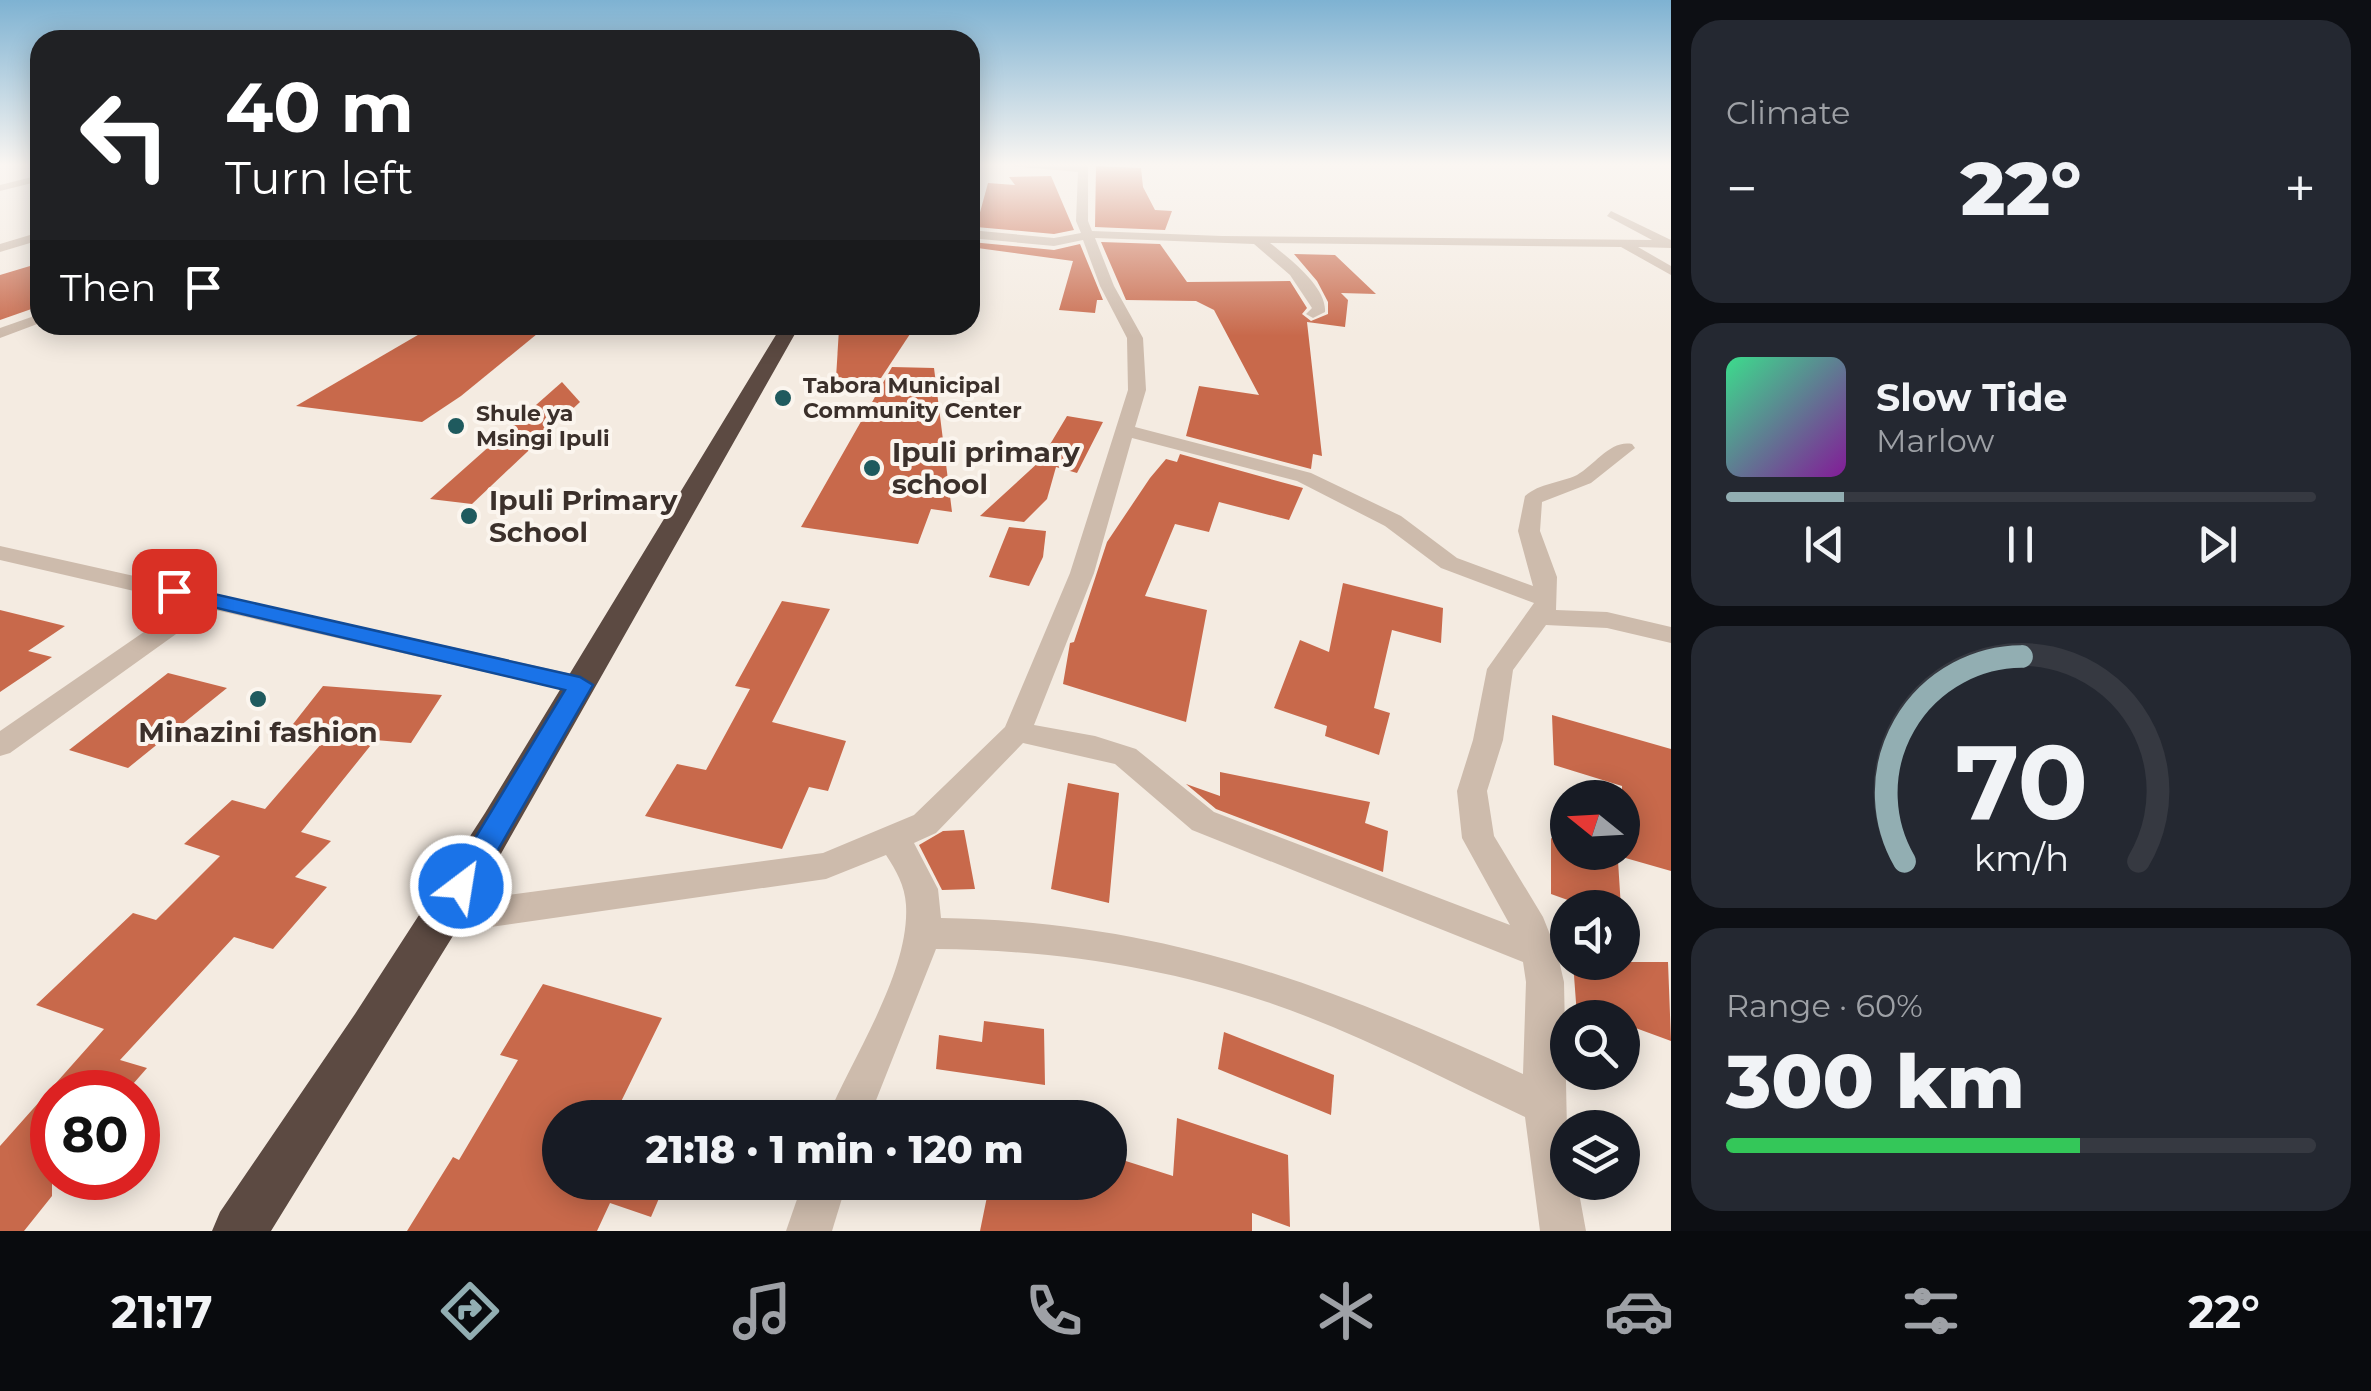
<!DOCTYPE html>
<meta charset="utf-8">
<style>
body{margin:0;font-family:Montserrat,sans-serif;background:#242831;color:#f1f3f6;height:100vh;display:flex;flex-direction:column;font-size:38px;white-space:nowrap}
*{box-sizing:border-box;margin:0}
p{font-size:32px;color:#9ea1a6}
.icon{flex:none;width:55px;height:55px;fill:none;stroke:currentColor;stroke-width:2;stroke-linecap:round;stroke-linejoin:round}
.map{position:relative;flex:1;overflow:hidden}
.side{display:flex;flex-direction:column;gap:20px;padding:20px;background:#0d0f14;width:700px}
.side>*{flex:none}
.guide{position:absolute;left:30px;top:30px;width:950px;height:305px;border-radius:30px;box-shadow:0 5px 25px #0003;background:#202124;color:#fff;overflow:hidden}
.needle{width:65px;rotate:288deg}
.buttons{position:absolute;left:1550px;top:780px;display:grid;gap:20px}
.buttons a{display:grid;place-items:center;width:90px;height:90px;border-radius:50%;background:#171b24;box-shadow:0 5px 25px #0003;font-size:50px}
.speed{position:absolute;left:30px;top:1070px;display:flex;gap:20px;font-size:50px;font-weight:700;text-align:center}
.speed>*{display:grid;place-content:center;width:130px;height:130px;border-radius:50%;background:#171b24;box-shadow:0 5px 25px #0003;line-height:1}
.speed .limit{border:15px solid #d22;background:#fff;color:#111}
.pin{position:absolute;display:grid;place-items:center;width:85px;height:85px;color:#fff;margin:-42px;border-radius:20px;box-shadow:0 5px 15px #0006}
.me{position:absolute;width:110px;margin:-55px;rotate:31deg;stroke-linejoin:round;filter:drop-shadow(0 0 8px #0008)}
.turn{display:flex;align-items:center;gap:35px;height:210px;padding:0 30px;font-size:45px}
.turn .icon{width:130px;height:130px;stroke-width:2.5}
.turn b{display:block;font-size:70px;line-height:85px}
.then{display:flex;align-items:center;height:95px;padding:0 30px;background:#0003;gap:20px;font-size:38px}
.big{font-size:75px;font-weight:800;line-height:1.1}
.side .widget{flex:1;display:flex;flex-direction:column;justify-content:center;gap:15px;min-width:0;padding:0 35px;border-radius:30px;background:#242831}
.side .dial{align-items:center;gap:0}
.dial svg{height:260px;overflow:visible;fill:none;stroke:#363941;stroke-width:7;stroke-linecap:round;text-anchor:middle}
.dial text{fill:#f1f3f6;stroke:none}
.song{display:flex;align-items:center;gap:30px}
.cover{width:120px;height:120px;border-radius:15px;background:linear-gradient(135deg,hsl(150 70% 55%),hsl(290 70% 35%))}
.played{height:10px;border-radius:5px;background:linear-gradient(90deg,#92aeb2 20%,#363941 20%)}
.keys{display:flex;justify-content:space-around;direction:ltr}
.heat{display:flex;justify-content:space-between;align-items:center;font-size:55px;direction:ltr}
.charge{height:15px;border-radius:8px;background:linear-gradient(90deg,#34c759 60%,#363941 0)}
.trip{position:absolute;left:542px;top:1100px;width:585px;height:100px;border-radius:50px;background:#171b24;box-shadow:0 5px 25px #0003;font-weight:800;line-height:100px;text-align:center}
.menu{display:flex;height:160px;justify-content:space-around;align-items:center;background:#090b0e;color:#9ea1a6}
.menu .icon{width:70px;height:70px}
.menu .active{color:#92aeb2}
.menu b{font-size:45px;color:#f1f3f6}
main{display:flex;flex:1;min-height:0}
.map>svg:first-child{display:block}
</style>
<main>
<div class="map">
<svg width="1671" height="1231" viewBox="0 0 1671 1231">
<rect width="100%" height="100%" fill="#f4ebe1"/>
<g fill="#c8694b">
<polygon points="1096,166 1141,168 1143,187 1155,210 1172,211 1165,230 1095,227"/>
<polygon points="1051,176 1074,230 1054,234 976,227 988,183 1015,185 1009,177"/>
<polygon points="971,242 1054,250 1080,244 1103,300 1097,300 1095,313 1059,310 1073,261 970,247"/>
<polygon points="1101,242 1160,244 1187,282 1290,281 1307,308 1302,314 1311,321 1328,314 1328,302 1317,281 1294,254 1335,255 1376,294 1341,293 1348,300 1345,327 1307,322 1322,456 1313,454 1311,469 1186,436 1199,386 1259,395 1214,310 1196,301 1126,300"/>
<polygon points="40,263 40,306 0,320 0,275"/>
<polygon points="435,325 537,334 461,396 422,422 296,406"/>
<polygon points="839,329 912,331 881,378 836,378"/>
<polygon points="892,367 934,368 952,512 931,509 918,544 801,527"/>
<polygon points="562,382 580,402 472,504 430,499"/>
<polygon points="1067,416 1103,422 1077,473 1056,467 1047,499 1024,522 980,516 1040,461"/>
<polygon points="1180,454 1303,488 1289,520 1219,502 1209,532 1175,524 1145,596 1207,610 1186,722 1063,684 1070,643 1074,642 1107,542 1150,478 1166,459 1177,462"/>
<polygon points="1009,527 1046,531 1043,557 1029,586 989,577"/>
<polygon points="1343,583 1443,608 1441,643 1392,630 1374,708 1390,713 1379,755 1325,736 1327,726 1274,708 1300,640 1329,652"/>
<polygon points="782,601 830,609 772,722 846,741 828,791 809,787 782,849 645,816 677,764 706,770 750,689 735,686"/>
<polygon points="0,610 65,626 28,651 52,657 0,692"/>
<polygon points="168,673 227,688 128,768 69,750"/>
<polygon points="323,686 442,695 411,743 375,740 301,832 331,841 295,877 327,887 273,949 234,937 120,1060 147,1068 126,1092 52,1092 52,1196 24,1231 0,1231 0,1146 104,1029 36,1005 133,913 156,920 220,856 184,844 232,800 265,809 328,736 286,733"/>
<polygon points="1552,715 1671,749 1671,871 1622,857 1622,786 1554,765"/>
<polygon points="1220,772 1370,802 1365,823 1388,831 1383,872 1216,809 1186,784 1220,796"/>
<polygon points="1068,783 1119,793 1109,903 1051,889"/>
<polygon points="964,830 975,889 942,890 919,845 943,831"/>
<polygon points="1551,838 1568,844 1568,852 1593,852 1618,861 1621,908 1590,908 1551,894"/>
<polygon points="1573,962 1668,962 1671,1041 1622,1023 1622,1018 1568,1018 1568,1013 1577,1016"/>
<polygon points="543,984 662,1018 613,1118 560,1118 560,1182 666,1182 651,1217 610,1203 597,1231 407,1231 453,1157 459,1160 518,1060 500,1055"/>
<polygon points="984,1021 1044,1029 1045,1085 936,1069 939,1035 982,1042"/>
<polygon points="1224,1032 1334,1075 1331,1115 1218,1069"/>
<polygon points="1177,1118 1288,1155 1290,1227 1252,1213 1252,1231 980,1231 990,1182 1110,1182 1110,1156 1173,1176"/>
</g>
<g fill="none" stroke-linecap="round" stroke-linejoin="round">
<g fill="#cdbbac" fill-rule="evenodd">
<path d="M989,164h99v57l4,10 130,5 430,4 -45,-24 4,-5 60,29v8l-33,-1 33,19v9l-50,-28 -351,-4c19,15 57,44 55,69l-12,6 -7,-4 6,-6 -22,-33 -36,-31 -159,-6 19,48 29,52 3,52 -11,37 176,46 90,43 56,42 76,28 -15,-55 7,-35c15,-13 35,-13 52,-21 18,-10 33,-35 55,-31l3,4 -44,35 -49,19 -2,29 17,46 -1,33 51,2 64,15v16l-64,-15 -61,-3 -33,45 -10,70 -16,51 7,45 49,81 14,35 7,30 4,200h9l9,49h-46l-15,-114c-85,-40 -169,-85 -258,-115 -107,-36 -218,-52 -331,-53l-67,169h-42c26,-62 83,-146 79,-213 -1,-19 -10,-35 -20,-50l-60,24 -385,55 -12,-4 -6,-11 6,-11 12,-4 382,-51 91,-38 91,-88 65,-154 58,-183 -1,-52 -27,-52 -17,-46 -29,6 -84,-8v-8l84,8 27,-5 -5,-12 2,-49zM1132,438l165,43 88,45 56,42 93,35 -47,66 -14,71 -16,51 5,47 48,87 -296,-113 -78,-63 -41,-13 -61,-11 60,-152zM1023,743l92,21 77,66 331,132 3,20 -3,92c-196,-90 -363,-153 -582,-156l-3,-29 -24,-46 22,-10z"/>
<polygon points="40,175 40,181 0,191 0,185"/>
<polygon points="40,232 40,240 0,252 0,244"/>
<polygon points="40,314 40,323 0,338 0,328"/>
<polygon points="0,546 581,676 591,679 595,685 591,691 581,694 211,609 10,753 0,756 0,731 186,603 0,560"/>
<polygon points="803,1182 847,1182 832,1231 786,1231"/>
</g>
<polygon fill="#5c4a42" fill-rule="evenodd" points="782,325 800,325 472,905 271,1231 212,1231 220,1212 355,1014 485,813"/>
</g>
<linearGradient id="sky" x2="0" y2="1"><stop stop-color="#7eb2d2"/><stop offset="0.49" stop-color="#faf6f2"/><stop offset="1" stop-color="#faf6f2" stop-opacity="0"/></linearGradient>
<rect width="1671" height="336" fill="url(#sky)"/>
<polygon fill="#1a73e8" stroke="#114b97" stroke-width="2.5" points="174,585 580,677 593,685 472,895 461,898 450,895 446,886 565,690 166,596 162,591 166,587"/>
<g fill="#1f5a5e" stroke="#fbf5ee" stroke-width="4">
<circle cx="783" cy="398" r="10"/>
<circle cx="456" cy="426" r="10"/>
<circle cx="872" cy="468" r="10"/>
<circle cx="469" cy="516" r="10"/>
<circle cx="258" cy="699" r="10"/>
</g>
<g text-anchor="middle" stroke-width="8" stroke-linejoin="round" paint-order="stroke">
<g font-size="22" font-weight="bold" fill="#3b302b" stroke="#fbf5ee" text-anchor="start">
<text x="803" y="393">Tabora Municipal<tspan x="803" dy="25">Community Center</tspan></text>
<text x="476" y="421">Shule ya<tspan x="476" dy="25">Msingi Ipuli</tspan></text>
</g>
<g font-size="28" font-weight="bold" fill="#3b302b" stroke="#fbf5ee" text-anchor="start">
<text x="892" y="462">Ipuli primary<tspan x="892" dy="32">school</tspan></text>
<text x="489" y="510">Ipuli Primary<tspan x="489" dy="32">School</tspan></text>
<text x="258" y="742" text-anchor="middle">Minazini fashion</text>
</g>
</g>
</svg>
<div class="buttons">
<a><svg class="needle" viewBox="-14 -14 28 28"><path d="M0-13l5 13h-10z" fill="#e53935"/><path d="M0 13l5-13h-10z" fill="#9ea1a6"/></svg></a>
<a><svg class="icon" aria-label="sound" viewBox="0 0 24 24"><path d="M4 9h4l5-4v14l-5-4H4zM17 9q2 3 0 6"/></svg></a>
<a><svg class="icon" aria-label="search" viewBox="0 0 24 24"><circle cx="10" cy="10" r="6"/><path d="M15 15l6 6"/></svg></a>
<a><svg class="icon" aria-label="layers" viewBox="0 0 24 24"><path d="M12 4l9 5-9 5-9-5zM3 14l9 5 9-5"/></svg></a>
</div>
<div class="speed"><div class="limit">80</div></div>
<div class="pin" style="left:174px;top:591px;background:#d93025"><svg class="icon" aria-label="arrive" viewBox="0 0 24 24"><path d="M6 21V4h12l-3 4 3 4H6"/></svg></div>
<svg class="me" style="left:461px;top:886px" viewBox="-20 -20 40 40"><circle r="17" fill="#1a73e8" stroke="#fff" stroke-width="3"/><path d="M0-11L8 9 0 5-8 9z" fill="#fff"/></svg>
<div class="trip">21:18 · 1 min · 120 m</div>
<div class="guide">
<div class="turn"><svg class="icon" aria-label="left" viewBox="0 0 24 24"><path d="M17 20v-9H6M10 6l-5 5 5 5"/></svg><div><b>40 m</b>Turn left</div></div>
<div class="then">Then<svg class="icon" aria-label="arrive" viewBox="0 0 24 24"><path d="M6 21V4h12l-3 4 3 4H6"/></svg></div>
</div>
</div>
<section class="side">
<div class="widget"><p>Climate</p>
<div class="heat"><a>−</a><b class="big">22°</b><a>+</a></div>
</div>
<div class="widget">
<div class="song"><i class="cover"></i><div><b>Slow Tide</b><p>Marlow</p></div></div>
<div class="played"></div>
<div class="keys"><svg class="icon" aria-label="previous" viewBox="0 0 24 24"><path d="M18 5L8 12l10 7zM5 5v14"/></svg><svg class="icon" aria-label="pause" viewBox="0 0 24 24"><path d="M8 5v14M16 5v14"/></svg><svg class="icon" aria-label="next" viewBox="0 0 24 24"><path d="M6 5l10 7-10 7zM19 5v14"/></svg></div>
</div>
<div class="widget dial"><svg viewBox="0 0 100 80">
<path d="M14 69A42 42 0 1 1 86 69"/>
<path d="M14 69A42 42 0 0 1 50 6" stroke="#92aeb2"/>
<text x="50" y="56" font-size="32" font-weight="700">70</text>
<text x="50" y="72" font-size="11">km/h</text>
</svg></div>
<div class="widget"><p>Range · 60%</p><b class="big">300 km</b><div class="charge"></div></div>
</section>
</main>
<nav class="menu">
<b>21:17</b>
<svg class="icon active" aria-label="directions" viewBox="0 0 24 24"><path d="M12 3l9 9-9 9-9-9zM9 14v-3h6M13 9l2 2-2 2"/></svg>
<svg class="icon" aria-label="music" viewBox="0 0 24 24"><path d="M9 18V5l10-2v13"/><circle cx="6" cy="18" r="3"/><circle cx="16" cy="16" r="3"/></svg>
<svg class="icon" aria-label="phone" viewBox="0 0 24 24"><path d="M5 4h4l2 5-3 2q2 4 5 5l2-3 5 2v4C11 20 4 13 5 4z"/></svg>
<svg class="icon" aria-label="climate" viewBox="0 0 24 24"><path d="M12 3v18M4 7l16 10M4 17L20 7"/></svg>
<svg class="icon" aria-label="car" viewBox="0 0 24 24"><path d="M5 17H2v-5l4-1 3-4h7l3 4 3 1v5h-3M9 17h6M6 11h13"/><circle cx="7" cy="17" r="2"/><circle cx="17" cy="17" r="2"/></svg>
<svg class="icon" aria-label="filters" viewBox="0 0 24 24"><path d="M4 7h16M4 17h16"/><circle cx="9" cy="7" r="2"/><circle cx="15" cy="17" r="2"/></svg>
<b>22°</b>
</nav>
